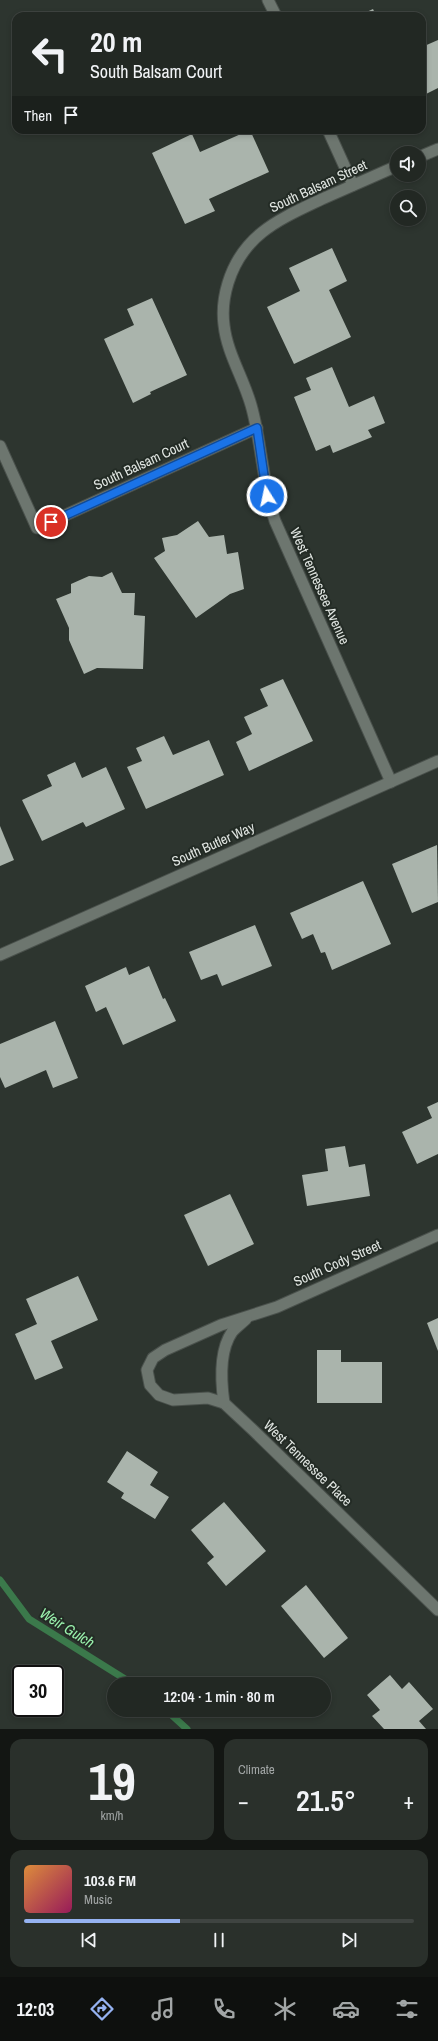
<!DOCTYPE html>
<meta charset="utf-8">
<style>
body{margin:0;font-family:"Archivo Narrow",sans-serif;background:#2a302b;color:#f1f3f6;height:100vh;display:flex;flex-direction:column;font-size:15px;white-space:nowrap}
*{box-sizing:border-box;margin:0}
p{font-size:13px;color:#a2a6a6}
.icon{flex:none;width:22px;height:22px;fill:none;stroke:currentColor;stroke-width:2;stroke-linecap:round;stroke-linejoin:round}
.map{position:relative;height:1729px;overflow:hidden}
.sheet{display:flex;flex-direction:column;gap:10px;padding:10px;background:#131613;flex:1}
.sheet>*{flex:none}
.banner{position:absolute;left:12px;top:12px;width:414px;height:122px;border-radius:12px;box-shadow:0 2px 6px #0003,0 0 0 1px #3f4441;background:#222823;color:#f1f3f6;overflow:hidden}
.tools{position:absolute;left:390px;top:146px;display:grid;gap:8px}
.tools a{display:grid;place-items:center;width:36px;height:36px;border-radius:50%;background:#222823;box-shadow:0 2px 6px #0003,0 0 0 1px #3f4441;font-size:20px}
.speed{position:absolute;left:12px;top:1665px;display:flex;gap:8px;font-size:20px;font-weight:700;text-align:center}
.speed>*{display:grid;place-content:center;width:52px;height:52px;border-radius:50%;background:#222823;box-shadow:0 2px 6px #0003,0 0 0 1px #3f4441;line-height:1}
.speed .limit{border:2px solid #111;border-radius:6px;background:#fff;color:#111}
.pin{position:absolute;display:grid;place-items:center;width:34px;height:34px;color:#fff;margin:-17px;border:2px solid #fff;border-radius:50%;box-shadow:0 1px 4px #0007}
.me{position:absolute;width:44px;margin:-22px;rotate:350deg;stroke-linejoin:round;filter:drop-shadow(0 0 3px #0008)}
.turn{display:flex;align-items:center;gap:14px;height:84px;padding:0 12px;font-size:18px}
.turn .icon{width:52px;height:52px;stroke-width:2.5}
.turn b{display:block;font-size:28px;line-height:34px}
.then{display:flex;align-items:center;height:38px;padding:0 12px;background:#0003;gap:8px;font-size:15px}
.big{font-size:30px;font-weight:600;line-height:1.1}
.sheet .tile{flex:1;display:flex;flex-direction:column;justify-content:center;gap:6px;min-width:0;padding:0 14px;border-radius:12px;background:#2a302b}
.sheet .dial{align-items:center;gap:0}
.dial b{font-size:52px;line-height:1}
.song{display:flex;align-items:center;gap:12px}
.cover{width:48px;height:48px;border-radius:6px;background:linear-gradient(135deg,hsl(30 70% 55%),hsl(330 70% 35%))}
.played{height:4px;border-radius:2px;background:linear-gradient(90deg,#95b2f1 40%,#3f4441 40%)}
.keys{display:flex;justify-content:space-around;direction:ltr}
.heat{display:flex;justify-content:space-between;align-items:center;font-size:22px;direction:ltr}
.sheet .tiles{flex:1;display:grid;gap:10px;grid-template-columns:1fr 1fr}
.tile:last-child{grid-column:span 2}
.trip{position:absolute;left:107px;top:1677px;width:224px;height:40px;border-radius:20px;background:#222823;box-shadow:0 2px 6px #0003,0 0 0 1px #3f4441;font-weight:600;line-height:40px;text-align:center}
.tabs{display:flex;height:64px;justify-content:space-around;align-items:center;background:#0e100e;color:#a2a6a6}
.tabs .icon{width:28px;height:28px}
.tabs .active{color:#95b2f1}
.tabs b{font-size:18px;color:#f1f3f6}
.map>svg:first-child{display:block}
</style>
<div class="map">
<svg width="438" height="1729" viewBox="0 0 438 1729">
<rect width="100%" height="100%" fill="#2d352f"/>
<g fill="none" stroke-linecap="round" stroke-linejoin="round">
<g stroke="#3b794b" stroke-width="7">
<polyline points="0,1580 29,1619 133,1684"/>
<polyline points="166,1710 187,1729"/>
</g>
</g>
<g fill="#aab4ac">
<polygon points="373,9 376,16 358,16"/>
<polygon points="438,40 438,88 422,96 422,47"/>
<polygon points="250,130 269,172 209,199 215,211 185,224 152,153 192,134 200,152"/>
<polygon points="332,248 347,281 329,290 351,337 294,364 267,307 300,291 289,268"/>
<polygon points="152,298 187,375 150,392 151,394 133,403 104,339 134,325 127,309"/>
<polygon points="332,367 349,407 374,396 385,423 368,430 372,437 333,453 330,445 316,451 294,397 311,390 306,378"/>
<polygon points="198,521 209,537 224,535 227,554 238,552 244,589 230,594 196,618 154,558 165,551 162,538 177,535"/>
<polygon points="112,572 122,593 135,593 134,615 145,616 143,669 97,668 84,674 69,640 69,628 56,599 71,593 71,584 89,576 102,577"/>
<polygon points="283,679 313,741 249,771 236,742 252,734 244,717 268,706 260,689"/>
<polygon points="164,736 173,755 209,740 224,775 146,809 127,767 142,761 136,748"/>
<polygon points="75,762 82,778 106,767 125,809 86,827 83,822 42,841 22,800 52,786 47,775"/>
<polygon points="0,826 14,860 0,866"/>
<polygon points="437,845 438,902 412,913 392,864"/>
<polygon points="363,881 391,944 332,970 325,952 321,953 313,934 302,939 290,913"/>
<polygon points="255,925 272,966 222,986 217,974 201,980 189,952"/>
<polygon points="149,966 163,999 165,998 176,1021 123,1045 106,1007 96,1012 85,986 126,967 129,975"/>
<polygon points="55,1021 78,1078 53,1088 46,1070 5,1088 0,1077 0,1044"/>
<polygon points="438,1102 438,1154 417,1164 402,1132 432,1118 427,1107"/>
<polygon points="345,1146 349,1167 365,1164 370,1196 307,1206 302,1175 328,1171 325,1149"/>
<polygon points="230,1194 254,1244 208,1266 184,1215"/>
<polygon points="78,1276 98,1320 51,1341 63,1368 35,1380 15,1334 37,1324 26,1299"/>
<polygon points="438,1318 438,1351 427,1323"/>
<polygon points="317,1350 341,1350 341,1362 382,1362 382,1403 317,1403"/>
<polygon points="127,1451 158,1472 150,1485 169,1497 155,1519 121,1498 124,1493 107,1482"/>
<polygon points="224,1502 266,1551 226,1586 207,1563 214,1557 191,1530"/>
<polygon points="306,1585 348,1638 324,1658 281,1606"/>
<polygon points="390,1675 402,1689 409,1682 433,1709 419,1721 426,1729 384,1729 372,1716 380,1710 367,1695"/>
</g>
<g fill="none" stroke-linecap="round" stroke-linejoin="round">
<defs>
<g id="minor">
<polyline points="268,0 276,16"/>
<polyline points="328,130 353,185"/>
<polyline points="419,157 438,149"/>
<polyline points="0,446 37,528 257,428"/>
<path d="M391,782l-116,-261c-13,-38 -13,-78 -24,-116 -8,-28 -24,-52 -27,-80 -2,-15 0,-29 4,-42 15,-49 52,-64 94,-84 25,-11 50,-22 75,-33"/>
<polyline points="0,955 438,761"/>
<polyline points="438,1235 277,1307 221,1325 165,1350 153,1358 147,1370 150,1385 159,1395 173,1400 208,1398 224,1403 253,1430 438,1610"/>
<path d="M224,1403c-3,-21 -5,-52 8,-71 4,-5 10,-9 14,-13"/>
</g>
</defs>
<use href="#minor" stroke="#4a514c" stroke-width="13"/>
<use href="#minor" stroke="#6d766f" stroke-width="11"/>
</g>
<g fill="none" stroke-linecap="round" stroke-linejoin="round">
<defs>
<polyline id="route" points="51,522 257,428 267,496"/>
</defs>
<use href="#route" stroke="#114b97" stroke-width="10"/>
<use href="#route" stroke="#1a73e8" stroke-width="7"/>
</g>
<g text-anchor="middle" stroke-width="4" stroke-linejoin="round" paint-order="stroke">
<g font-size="14" fill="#e1e6e2" stroke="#232b25">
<text transform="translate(318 186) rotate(-25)" y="5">South Balsam Street</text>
<text transform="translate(141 464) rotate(-25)" y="5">South Balsam Court</text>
<text transform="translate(320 586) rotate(66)" y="5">West Tennessee Avenue</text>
<text transform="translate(213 844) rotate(-24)" y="5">South Butler Way</text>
<text transform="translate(337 1263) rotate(-24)" y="5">South Cody Street</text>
<text transform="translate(308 1463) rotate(44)" y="5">West Tennessee Place</text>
</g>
<g font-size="15" font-style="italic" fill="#9bf3ae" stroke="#232b25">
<text transform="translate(67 1628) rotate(32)" y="5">Weir Gulch</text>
</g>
</g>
</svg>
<div class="tools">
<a><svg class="icon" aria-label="sound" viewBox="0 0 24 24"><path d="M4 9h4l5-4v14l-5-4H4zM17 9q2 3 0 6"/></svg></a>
<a><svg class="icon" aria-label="search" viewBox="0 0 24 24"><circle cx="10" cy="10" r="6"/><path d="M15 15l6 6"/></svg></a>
</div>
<div class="speed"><div class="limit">30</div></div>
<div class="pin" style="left:51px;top:522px;background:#d93025"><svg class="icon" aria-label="arrive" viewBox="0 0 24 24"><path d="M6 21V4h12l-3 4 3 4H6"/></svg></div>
<svg class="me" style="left:267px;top:496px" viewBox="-20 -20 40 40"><circle r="17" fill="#1a73e8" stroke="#fff" stroke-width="3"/><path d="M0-11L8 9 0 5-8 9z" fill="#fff"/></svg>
<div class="trip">12:04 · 1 min · 80 m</div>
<div class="banner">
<div class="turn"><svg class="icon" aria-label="left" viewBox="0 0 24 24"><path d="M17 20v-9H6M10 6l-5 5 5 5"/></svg><div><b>20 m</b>South Balsam Court</div></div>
<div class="then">Then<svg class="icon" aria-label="arrive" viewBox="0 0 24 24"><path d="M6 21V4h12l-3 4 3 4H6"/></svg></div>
</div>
</div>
<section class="sheet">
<div class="tiles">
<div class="tile dial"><b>19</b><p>km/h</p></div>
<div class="tile"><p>Climate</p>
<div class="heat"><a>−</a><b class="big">21.5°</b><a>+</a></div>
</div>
<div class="tile">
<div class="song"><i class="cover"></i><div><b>103.6 FM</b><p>Music</p></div></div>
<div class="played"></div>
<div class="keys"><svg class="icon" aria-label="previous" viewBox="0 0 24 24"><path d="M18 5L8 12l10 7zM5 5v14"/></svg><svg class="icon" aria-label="pause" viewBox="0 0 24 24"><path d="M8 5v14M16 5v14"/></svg><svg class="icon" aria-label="next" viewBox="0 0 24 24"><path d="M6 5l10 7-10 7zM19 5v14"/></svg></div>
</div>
</div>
</section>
<nav class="tabs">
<b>12:03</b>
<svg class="icon active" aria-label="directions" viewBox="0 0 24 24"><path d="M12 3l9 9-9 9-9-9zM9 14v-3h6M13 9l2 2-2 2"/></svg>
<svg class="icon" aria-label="music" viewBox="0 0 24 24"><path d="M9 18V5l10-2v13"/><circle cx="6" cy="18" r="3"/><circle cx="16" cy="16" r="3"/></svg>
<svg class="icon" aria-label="phone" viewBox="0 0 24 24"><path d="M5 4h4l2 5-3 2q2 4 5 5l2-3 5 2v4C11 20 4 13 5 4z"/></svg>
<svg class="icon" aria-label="climate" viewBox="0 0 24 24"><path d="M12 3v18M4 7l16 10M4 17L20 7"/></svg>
<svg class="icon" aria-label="car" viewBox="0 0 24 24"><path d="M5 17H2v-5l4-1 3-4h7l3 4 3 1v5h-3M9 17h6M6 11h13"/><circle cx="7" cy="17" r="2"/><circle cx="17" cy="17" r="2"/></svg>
<svg class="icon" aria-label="filters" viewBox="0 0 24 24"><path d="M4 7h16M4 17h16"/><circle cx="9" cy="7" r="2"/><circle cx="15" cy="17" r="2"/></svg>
</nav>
